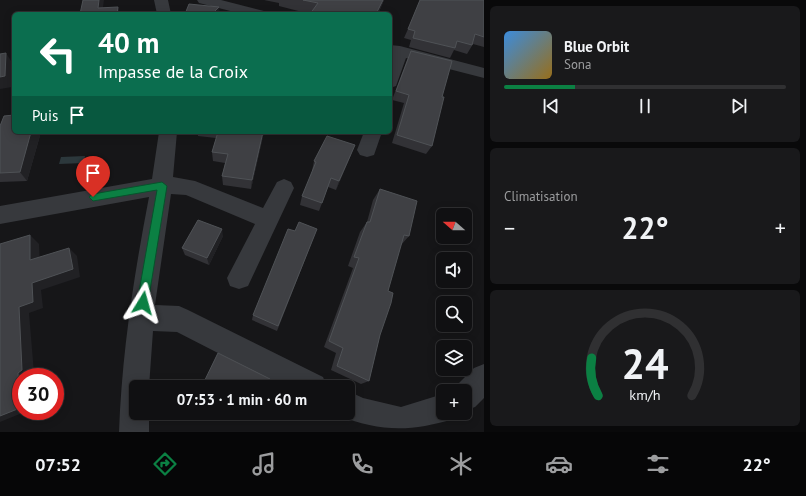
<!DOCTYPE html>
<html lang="fr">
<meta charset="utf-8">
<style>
body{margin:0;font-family:"PT Sans",sans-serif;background:#19191b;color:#f1f3f6;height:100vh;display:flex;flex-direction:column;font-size:15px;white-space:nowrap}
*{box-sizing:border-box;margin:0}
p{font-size:13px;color:#9c9d9f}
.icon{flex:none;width:22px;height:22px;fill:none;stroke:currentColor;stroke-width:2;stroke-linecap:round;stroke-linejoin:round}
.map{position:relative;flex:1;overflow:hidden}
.drawer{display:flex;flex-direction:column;gap:6px;padding:6px;background:#09090a;width:322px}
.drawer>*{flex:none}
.banner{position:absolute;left:12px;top:12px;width:380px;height:122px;border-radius:6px;box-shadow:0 2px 10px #0003,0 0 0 1px #303032;background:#0b6e4f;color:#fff;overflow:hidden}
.needle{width:26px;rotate:290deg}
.fabs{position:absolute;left:436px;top:208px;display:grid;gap:8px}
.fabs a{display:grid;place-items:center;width:36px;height:36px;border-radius:6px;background:#101012;box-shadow:0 2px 10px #0003,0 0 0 1px #303032;font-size:20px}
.speed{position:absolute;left:12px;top:368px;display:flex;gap:8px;font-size:20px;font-weight:700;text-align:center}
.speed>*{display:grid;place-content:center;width:52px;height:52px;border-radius:50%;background:#101012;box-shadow:0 2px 10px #0003,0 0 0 1px #303032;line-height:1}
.speed .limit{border:6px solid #d22;background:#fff;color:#111}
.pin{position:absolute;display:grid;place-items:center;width:34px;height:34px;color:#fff;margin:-41px -17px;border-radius:50% 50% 50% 0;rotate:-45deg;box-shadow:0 0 4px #0007}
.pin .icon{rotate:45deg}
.me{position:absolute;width:44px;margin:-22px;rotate:8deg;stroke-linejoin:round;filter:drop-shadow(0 0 3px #0008)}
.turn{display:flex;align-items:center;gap:14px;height:84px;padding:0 20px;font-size:18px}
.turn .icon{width:52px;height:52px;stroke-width:2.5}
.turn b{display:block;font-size:28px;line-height:34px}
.then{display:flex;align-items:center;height:38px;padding:0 20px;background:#0003;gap:8px;font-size:15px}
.big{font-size:30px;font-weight:600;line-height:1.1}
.drawer .tile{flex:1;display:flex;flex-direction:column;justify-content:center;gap:6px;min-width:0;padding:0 14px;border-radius:6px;background:#19191b}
.drawer .dial{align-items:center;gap:0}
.dial svg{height:104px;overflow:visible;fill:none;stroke:#303032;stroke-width:7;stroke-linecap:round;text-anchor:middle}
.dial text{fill:#f1f3f6;stroke:none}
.song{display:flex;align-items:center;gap:12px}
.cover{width:48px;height:48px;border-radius:6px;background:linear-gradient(135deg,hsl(210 70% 55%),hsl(40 70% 35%))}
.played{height:4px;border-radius:2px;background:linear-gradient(90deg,#0b8043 25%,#303032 25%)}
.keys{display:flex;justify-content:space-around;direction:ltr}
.heat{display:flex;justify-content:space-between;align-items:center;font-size:22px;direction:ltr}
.trip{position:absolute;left:129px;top:380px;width:226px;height:40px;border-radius:6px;background:#101012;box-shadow:0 2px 10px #0003,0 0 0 1px #303032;font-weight:600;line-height:40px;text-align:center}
.tabs{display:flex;height:64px;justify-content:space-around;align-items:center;background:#060607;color:#9c9d9f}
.tabs .icon{width:28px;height:28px}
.tabs .on{color:#0b8043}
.tabs b{font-size:18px;color:#f1f3f6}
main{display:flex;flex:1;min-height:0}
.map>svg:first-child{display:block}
</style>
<main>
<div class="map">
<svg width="484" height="432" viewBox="0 0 484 432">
<rect width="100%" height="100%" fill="#161618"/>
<polygon fill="#2c383c" points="85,156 84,163 59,164 61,157"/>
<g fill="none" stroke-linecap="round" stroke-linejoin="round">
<g fill="#37393d" fill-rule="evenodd">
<polygon points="154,0 168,0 171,14 157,14"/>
<polygon points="197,0 221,0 264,11 266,14 242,14 199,3"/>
<polygon points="390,45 400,46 484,68 484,78 406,58 396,86 390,88"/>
<path d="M159,132h18l-4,45 22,4 68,27 14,-26 7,-3 7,3 3,6 -46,98 -9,3 -9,-3 -3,-8 28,-54 -69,-29 -15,-1 -16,111 24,1 9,4 135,67 4,10h-43l-107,-55 -24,-1 -4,56h-13v26h13v19h-30c3,-80 15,-157 30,-235l-149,27v-18l152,-27z"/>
<polygon points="364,132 382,132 374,155 367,157 360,155 357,150"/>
<polygon points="484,364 484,398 475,407 465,411 465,391 453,391 455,387 474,368"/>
<path d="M348,391l15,7 38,9 42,-13v19h13l-3,6c-42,13 -74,13 -115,-4l-1,-2h11z"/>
</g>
</g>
<g fill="#323236">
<polygon points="264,0 384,0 378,14 310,14 279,6 279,3"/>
<polygon points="484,0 484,47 473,44 467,54 454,50 450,58 409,47 411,40 404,38 408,29"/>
<polygon points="411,51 442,97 432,146 426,154 392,143 404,103 392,100 407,60"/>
<polygon points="0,126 14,132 41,132 27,181 0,182"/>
<polygon points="198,132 264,132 251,189 223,185 222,176 225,163 213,161 212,152 216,138 198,136"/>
<polygon points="351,155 336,190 328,187 319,211 300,205 302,196 313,171 312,171 314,161"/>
<polygon points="380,189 409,236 401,245 388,291 380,335 369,381 361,384 331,370 336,353 324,347 353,268 348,266 360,232 367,222 373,200"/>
<polygon points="317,229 277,331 252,320 253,315 295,231"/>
<polygon points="223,236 209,265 185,255 182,248"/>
</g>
<g fill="#212124">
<polygon points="99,0 104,0 102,14 98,8"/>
<polygon points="383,0 384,0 378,14 376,14"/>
<polygon points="118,7 120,14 117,14"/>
<polygon points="219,7 220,14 212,14"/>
<polygon points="6,53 13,64 12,87 0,89 0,77"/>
<polygon points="31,132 41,132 27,181 20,172"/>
<polygon points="263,132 264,132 251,189 252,180"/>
<polygon points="355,145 351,155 336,190 339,181"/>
<polygon points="222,229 223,236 209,265 207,258"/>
<polygon points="30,235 39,244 40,268 30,260"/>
<polygon points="69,248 77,256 80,277 41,290 43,308 29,313 34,373 30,376 30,377 21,377 21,411 27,411 0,422 0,416 18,373 19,307 32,283"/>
</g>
<g fill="#3f4044" stroke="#4f5256">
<polygon points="83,0 99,0 98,8 118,7 117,14 80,14"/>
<polygon points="303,0 383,0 376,14 371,13 370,14 360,14 356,13 355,14 310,14 318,3"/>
<polygon points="420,0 484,0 484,37 475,34 472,45 457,41 455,48 413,38 415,31 408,29"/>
<polygon points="189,4 219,7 212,14 185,14"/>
<polygon points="411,51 452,61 442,97 444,97 432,146 397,135 409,95 396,91"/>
<polygon points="6,53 5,76 0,77 0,54"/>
<polygon points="14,115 14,132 31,132 20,172 0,173 0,126 4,116"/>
<polygon points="218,132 263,132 252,180 222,176 228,154 212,152"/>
<polygon points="327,136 355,145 339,181 331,178 322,203 302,196 316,162 314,161"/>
<polygon points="380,189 417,201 409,236 404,235 388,291 393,293 391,303 380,335 369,381 337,366 343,348 329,341 359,258 354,257 367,222 370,222"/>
<polygon points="198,220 222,229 207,258 182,248"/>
<polygon points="299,222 317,229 278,326 253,315 288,229 295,231"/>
<polygon points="30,235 30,260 69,248 73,269 32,283 33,302 19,307 22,370 18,373 20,408 0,416 0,244"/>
<polygon points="218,353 270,379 267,387 205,387 202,386"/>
</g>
<polygon fill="#0b8043" stroke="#07532c" points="162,182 167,186 148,303 146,307 143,309 139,307 137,303 157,190 93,201 89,197 93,194"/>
</svg>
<div class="fabs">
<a><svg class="needle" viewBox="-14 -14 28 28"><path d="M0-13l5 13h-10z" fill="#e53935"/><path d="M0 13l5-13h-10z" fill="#9c9d9f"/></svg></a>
<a><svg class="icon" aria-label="sound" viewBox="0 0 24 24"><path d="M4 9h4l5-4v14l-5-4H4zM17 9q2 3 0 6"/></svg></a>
<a><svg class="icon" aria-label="search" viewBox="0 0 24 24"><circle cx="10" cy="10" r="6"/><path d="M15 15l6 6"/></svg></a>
<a><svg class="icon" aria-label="layers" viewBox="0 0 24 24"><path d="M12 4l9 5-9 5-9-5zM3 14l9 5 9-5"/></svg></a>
<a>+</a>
</div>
<div class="speed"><div class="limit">30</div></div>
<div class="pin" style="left:93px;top:197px;background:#d93025"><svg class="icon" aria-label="arrive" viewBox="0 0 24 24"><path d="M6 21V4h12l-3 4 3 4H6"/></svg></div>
<svg class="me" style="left:143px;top:303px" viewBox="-20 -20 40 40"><path d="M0-17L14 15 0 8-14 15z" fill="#0b8043" stroke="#fff" stroke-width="4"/></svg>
<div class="trip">07:53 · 1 min · 60 m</div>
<div class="banner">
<div class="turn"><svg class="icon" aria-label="left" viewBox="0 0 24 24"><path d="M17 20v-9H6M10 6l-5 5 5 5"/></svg><div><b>40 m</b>Impasse de la Croix</div></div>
<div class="then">Puis<svg class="icon" aria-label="arrive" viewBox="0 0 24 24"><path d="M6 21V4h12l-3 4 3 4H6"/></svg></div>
</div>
</div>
<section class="drawer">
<div class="tile">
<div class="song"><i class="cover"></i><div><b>Blue Orbit</b><p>Sona</p></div></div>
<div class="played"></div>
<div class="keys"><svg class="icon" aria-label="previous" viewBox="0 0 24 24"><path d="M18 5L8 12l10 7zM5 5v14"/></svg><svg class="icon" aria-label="pause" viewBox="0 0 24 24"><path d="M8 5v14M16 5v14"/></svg><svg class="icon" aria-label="next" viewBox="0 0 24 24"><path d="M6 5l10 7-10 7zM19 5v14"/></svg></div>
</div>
<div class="tile"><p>Climatisation</p>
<div class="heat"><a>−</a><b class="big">22°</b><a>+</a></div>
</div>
<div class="tile dial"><svg viewBox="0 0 100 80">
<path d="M14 69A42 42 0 1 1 86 69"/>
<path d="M14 69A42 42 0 0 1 9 40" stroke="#0b8043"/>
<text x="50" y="56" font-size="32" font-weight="700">24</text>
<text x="50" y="72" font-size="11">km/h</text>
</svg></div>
</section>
</main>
<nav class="tabs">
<b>07:52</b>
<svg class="icon on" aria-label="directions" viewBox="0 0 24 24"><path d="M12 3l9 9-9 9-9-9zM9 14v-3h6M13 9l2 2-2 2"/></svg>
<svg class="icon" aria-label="music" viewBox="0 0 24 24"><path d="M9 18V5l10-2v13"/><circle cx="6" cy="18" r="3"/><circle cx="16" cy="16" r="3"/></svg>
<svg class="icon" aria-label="phone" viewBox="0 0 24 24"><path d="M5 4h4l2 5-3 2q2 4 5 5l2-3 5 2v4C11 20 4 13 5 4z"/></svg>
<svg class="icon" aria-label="climate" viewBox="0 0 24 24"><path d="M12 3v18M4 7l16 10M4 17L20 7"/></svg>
<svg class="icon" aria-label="car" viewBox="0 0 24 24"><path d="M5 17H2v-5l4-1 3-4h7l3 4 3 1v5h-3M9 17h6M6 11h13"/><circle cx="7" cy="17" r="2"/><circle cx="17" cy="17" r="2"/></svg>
<svg class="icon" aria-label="filters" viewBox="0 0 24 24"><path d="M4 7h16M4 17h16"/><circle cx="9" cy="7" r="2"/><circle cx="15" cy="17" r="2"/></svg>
<b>22°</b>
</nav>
